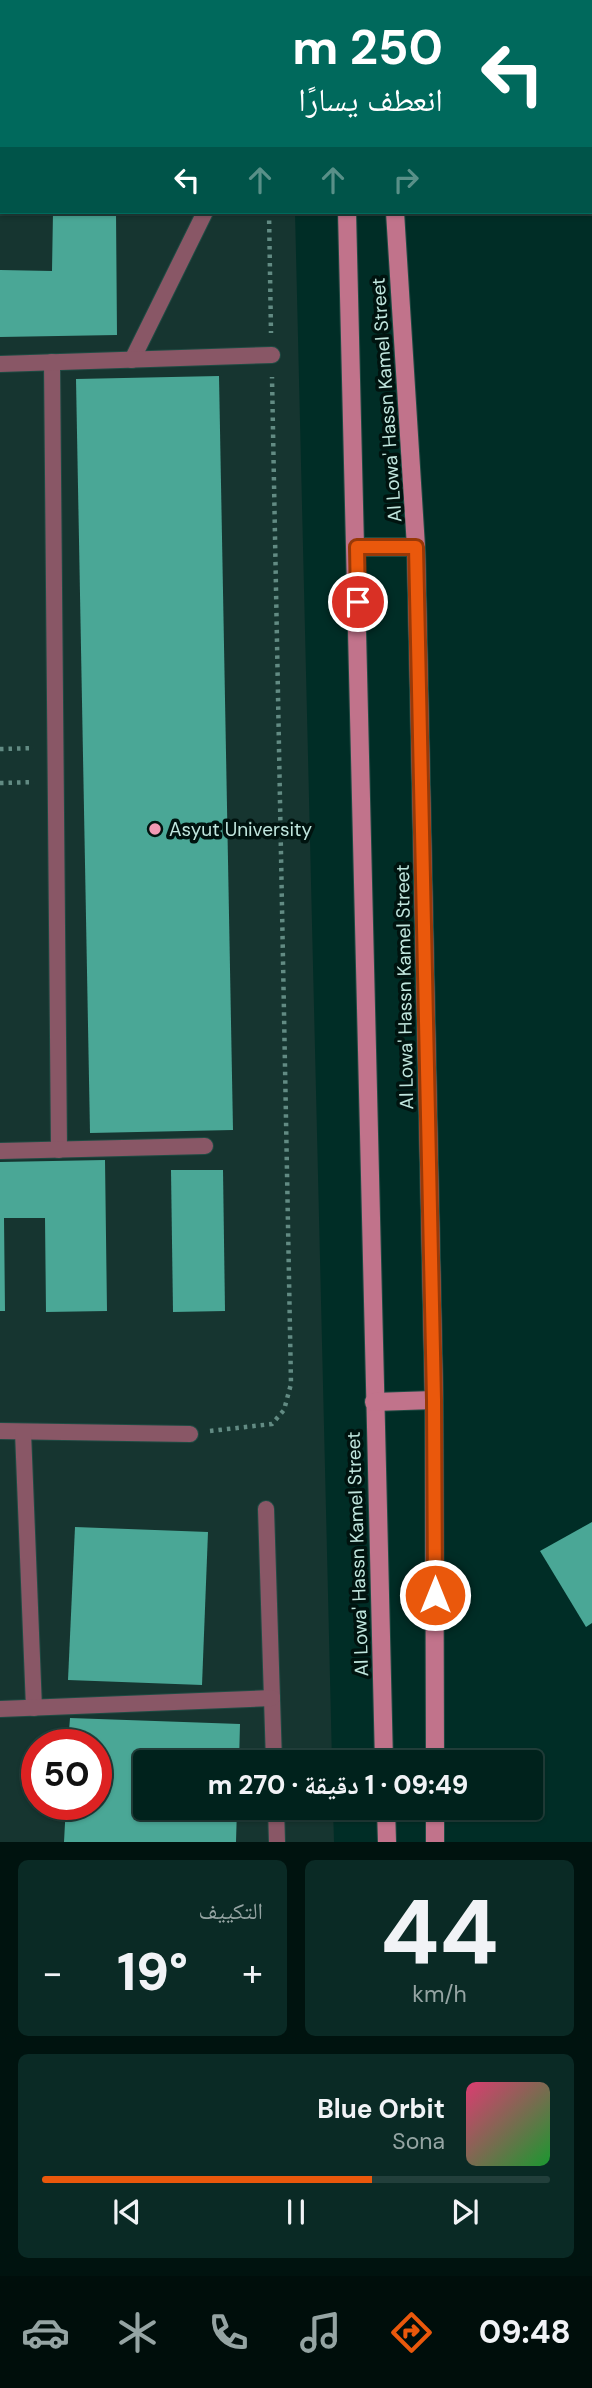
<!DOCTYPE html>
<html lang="ar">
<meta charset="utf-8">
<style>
body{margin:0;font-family:"DM Sans","Noto Naskh Arabic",sans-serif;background:#0a2a25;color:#f1f3f6;direction:rtl;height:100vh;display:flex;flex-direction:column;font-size:26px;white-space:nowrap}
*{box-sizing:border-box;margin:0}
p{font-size:23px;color:#95a4a3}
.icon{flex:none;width:38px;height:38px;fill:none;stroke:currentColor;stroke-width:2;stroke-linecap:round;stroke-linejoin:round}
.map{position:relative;height:1842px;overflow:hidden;direction:ltr}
.sheet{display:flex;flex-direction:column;gap:18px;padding:18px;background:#00130f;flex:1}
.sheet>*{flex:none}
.top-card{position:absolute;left:0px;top:0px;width:593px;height:214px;box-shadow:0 2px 5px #0004,0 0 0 2px #223f3b;direction:rtl;background:#00695c;color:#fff;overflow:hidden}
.speed{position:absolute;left:21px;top:1729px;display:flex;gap:14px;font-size:35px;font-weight:700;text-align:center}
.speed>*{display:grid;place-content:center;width:91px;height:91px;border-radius:50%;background:#00221c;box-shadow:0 2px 5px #0004,0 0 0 2px #223f3b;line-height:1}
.speed .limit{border:10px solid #d22;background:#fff;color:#111}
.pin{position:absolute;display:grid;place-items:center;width:60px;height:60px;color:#fff;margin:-30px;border:4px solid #fff;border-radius:50%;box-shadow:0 2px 7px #0007}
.me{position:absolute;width:77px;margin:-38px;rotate:0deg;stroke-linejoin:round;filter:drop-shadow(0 0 5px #0008)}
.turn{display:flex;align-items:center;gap:24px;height:147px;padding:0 35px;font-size:32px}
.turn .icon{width:91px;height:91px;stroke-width:2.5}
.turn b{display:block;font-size:49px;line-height:60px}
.lanes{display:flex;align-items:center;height:66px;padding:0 35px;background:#0003;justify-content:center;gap:35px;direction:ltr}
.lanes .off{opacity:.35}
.big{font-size:52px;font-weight:800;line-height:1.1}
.sheet .card{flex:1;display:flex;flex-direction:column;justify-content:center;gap:10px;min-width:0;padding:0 24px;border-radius:10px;background:#0a2a25}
.sheet .dial{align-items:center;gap:0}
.dial b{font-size:91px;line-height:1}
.song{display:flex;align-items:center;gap:21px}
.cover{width:84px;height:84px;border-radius:10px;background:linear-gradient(135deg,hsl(340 70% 55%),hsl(130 70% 35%))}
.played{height:7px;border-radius:4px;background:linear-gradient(90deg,#ea580c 65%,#223f3b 65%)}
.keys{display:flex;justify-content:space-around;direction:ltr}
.heat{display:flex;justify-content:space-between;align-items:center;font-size:38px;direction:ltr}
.sheet .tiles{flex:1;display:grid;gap:18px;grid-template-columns:1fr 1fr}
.card:last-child{grid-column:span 2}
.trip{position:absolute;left:133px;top:1750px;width:410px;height:70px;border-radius:7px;background:#00221c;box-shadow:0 2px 5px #0004,0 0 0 2px #223f3b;font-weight:800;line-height:70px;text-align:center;direction:rtl}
.dock{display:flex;height:112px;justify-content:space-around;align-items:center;background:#000e0b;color:#95a4a3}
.dock .icon{width:49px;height:49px}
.dock .on{color:#ea580c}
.dock b{font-size:32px;color:#f1f3f6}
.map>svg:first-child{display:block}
</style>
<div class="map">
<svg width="592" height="1842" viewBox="0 0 592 1842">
<rect width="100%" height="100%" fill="#002d26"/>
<path fill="#163530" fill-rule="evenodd" d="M0,0h286l-284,2v210h293l37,1550h-187v46h188l1,34h-334zM37,1745h59v59h-59z"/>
<g fill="#4aa796">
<polygon points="53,212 116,212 117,335 0,337 0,270 52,271"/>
<polygon points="219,376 233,1130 90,1133 76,379"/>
<polygon points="105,1160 107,1311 46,1312 45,1218 4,1218 5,1311 0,1311 0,1162"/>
<polygon points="171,1170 223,1170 225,1311 173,1312"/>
<polygon points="592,1522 592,1623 586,1627 540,1551"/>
<polygon points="75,1527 208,1532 202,1685 68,1680"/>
<polygon points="70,1718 240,1724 239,1762 145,1762 145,1808 237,1808 236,1842 64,1842 66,1804 96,1804 96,1745 68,1745"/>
</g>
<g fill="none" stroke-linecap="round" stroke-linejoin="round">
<defs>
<g id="service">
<polyline points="252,2 252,0"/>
<polyline points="0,148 2,148"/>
<polyline points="132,360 205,212"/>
<polyline points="52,362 59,1150"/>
<polyline points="0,364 272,355"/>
<polyline points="0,1151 205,1146"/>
<polyline points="0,1431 190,1434"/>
<polyline points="23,1432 34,1708"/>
<polyline points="266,1509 274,1762"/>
<polyline points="0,1709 272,1698"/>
<polyline points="276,1808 277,1842"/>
</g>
<g id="secondary">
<polyline points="337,0 337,2"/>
<polyline points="381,0 381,2"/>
<polyline points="347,212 384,1762"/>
<polyline points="395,212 416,547 434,1400 435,1762"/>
<polyline points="357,547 416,547"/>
<polyline points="374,1402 434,1400"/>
<polyline points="386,1808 387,1842"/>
<polyline points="435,1808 435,1842"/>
</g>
</defs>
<use href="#service" stroke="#1f4b43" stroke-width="18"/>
<use href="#secondary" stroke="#1f4b43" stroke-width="20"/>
<g stroke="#628b83" stroke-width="4.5" stroke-dasharray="3.5 5" stroke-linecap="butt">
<polyline points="269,212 271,333"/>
<polyline points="0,749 34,748"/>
<polyline points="0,783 34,782"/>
<polyline points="210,1431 272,1424 284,1410 291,1384 272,377"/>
</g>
<use href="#service" stroke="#895766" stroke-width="16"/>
<use href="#secondary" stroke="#c1738b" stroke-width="18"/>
</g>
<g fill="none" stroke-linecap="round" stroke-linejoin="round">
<defs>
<polyline id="route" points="358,602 357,547 416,547 434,1400 435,1595"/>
</defs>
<use href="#route" stroke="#983908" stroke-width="18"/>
<use href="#route" stroke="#ea580c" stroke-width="12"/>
</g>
<circle fill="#f19ab4" stroke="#00130f" stroke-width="2.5" cx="155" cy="829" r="7"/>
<g text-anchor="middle" stroke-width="7" stroke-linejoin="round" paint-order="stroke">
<g font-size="19" fill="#c0e6de" stroke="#00130f">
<text transform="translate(386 400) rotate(-94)" y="7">Al Lowa' Hassn Kamel Street</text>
<text transform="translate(404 987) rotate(-91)" y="7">Al Lowa' Hassn Kamel Street</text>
<text transform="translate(357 1554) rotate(-92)" y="7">Al Lowa' Hassn Kamel Street</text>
</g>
<g font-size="19" fill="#c0e6de" stroke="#00130f" text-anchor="start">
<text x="169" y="836">Asyut University</text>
</g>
</g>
</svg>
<div class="speed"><div class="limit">50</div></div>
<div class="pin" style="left:358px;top:602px;background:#d93025"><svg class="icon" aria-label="arrive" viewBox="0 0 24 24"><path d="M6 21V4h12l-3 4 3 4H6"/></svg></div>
<svg class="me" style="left:435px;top:1595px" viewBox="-20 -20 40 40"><circle r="17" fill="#ea580c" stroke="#fff" stroke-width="3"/><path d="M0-11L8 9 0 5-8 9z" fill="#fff"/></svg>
<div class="trip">09:49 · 1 دقيقة · 270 m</div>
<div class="top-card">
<div class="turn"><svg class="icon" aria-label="left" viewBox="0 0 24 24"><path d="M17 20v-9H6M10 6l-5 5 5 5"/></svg><div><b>250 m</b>انعطف يسارًا</div></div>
<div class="lanes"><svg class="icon" aria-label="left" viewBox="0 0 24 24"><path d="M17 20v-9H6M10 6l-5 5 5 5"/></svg><svg class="icon off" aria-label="ahead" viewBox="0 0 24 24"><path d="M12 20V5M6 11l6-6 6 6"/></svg><svg class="icon off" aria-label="ahead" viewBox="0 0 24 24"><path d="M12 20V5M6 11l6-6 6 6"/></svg><svg class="icon off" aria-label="right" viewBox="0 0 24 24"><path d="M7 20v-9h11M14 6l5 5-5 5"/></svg></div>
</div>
</div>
<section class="sheet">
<div class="tiles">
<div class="card dial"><b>44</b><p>km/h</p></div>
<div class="card"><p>التكييف</p>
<div class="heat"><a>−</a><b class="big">19°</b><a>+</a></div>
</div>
<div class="card">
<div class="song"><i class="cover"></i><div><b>Blue Orbit</b><p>Sona</p></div></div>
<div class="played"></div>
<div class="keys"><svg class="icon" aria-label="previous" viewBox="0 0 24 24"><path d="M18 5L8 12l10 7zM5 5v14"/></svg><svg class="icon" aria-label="pause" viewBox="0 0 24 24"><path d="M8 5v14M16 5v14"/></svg><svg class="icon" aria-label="next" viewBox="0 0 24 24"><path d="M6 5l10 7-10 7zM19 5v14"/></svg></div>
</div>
</div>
</section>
<nav class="dock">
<b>09:48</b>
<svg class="icon on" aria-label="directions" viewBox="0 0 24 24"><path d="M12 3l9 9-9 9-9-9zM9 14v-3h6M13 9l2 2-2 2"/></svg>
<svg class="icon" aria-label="music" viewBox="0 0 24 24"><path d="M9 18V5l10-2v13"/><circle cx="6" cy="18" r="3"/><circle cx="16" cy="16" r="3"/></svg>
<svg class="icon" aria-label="phone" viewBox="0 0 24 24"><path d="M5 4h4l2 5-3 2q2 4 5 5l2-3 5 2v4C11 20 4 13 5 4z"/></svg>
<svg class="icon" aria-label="climate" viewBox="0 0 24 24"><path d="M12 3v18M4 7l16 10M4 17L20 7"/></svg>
<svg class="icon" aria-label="car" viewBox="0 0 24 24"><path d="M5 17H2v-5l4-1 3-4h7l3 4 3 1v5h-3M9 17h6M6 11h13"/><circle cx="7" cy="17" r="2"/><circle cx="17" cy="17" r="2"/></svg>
</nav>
